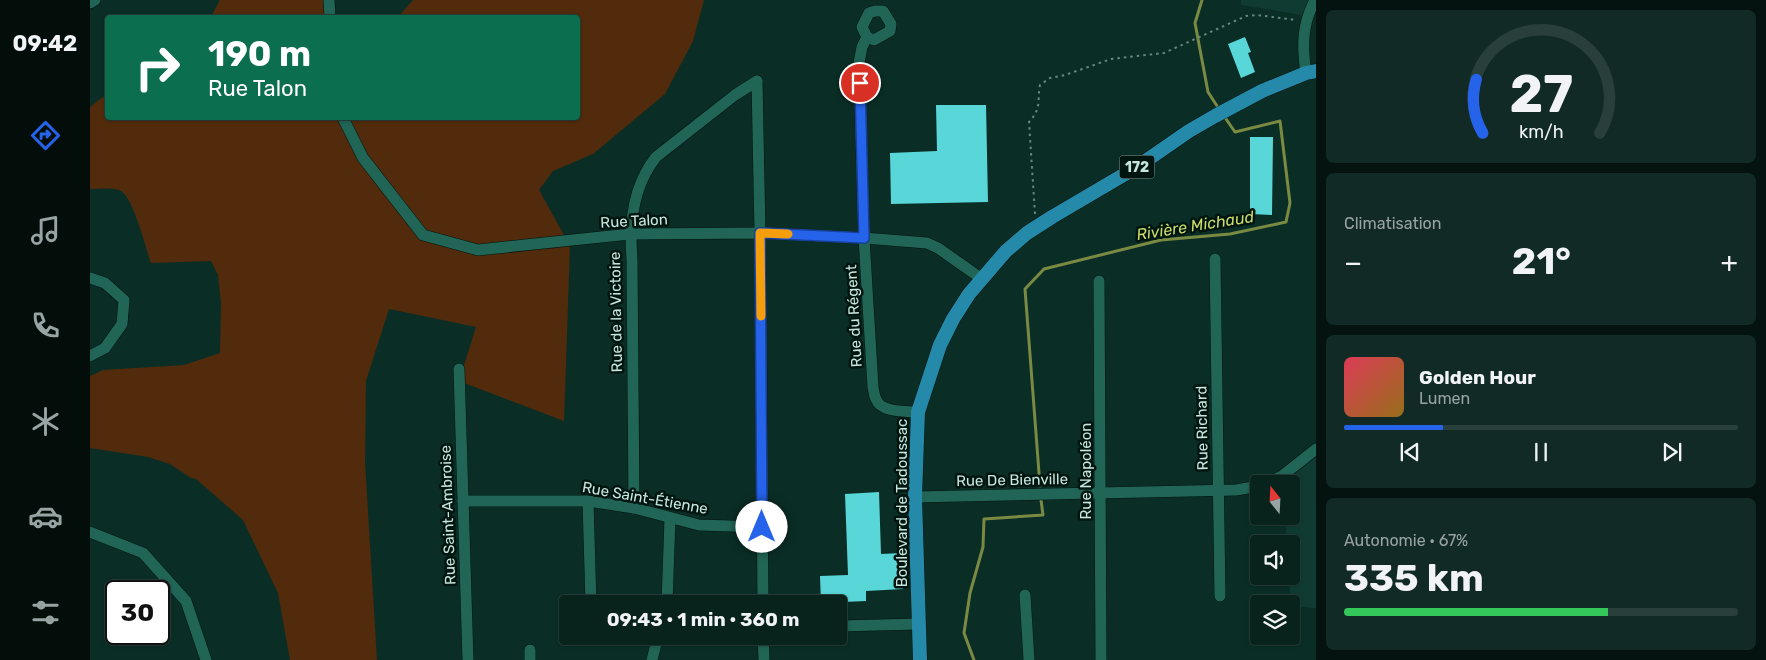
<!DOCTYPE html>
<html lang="fr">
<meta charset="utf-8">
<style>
body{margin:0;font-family:Rubik,sans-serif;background:#112a25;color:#f1f3f6;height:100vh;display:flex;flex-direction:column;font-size:19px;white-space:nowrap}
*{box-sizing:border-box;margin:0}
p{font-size:16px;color:#98a4a3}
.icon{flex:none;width:28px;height:28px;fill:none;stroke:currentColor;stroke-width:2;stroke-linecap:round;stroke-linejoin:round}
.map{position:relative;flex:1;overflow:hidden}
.side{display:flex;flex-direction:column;gap:10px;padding:10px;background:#04130f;width:450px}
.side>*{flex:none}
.guide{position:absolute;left:15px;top:15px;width:475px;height:105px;border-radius:5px;box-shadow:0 1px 4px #0004,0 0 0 1px #293f3b;background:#0b6e4f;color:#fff;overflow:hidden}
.needle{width:32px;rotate:342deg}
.fabs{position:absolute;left:1160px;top:475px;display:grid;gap:10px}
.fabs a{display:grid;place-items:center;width:50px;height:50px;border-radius:5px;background:#08221c;box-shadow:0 1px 4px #0004,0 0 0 1px #293f3b;font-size:25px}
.speed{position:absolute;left:15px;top:580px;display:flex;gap:10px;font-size:25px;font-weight:700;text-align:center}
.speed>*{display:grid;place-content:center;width:65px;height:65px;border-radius:50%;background:#08221c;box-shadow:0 1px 4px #0004,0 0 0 1px #293f3b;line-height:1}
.speed .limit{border:2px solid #111;border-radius:8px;background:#fff;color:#111}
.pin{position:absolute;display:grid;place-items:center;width:42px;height:42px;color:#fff;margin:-21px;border:2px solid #fff;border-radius:50%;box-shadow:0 1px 5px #0007}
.me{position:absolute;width:55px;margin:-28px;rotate:0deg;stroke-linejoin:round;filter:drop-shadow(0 0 4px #0008)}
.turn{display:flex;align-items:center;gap:18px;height:105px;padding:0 20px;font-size:22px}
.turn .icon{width:65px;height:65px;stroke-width:2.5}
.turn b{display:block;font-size:35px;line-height:42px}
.big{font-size:38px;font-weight:700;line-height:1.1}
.side .card{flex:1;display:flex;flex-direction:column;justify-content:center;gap:8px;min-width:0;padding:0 18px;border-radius:8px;background:#112a25}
.side .dial{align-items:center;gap:0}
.dial svg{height:130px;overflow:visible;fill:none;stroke:#293f3b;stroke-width:7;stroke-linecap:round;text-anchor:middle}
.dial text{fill:#f1f3f6;stroke:none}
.song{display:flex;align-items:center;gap:15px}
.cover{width:60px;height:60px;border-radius:8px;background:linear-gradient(135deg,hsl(350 70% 55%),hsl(40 70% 35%))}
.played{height:5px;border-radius:2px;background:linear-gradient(90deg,#2563eb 25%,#293f3b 25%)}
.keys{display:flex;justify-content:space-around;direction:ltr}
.heat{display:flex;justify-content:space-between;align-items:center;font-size:28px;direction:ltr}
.charge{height:8px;border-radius:4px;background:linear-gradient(90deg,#34c759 67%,#293f3b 0)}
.trip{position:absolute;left:469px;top:595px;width:288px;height:50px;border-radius:5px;background:#08221c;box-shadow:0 1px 4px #0004,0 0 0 1px #293f3b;font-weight:700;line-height:50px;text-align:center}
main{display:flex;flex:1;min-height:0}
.menu{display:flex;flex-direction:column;width:90px;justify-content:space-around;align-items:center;background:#030e0b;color:#98a4a3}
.menu .icon{width:35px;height:35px}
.menu .selected{color:#2563eb}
.menu b{font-size:22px;color:#f1f3f6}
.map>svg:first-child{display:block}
</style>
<main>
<nav class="menu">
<b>09:42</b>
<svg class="icon selected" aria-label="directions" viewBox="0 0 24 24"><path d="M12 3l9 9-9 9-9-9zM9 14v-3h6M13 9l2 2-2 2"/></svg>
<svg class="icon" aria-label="music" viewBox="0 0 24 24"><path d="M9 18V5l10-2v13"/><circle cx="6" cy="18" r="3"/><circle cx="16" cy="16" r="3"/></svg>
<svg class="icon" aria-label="phone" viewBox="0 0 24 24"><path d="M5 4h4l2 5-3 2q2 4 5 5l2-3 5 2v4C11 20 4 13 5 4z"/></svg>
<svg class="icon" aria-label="climate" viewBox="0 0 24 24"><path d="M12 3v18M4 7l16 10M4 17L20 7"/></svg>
<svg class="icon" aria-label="car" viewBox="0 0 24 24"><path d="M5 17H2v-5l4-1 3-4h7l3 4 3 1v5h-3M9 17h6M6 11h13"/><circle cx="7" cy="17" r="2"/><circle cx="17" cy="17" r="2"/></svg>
<svg class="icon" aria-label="filters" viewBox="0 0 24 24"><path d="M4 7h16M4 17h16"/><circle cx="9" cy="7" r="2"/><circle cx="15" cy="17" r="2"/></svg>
</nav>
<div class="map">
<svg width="1226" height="660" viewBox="0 0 1226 660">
<rect width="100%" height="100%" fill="#0a2e26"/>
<g fill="#103b32">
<polygon points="1151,0 1221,0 1212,15 1151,5"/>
<polygon points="1226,453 1226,608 1201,606 1199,576 1201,576 1201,544 1197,544 1195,516 1201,516 1201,484 1193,484 1193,478"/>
</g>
<g fill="#512b0b">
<polygon points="130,0 240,0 240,17 120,18"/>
<path d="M323,0h291l-11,41 -28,53 -72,60 -40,17 -14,19 31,56 -6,175 -105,-40 17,-54 -87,-18 -23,72 -1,81 12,198h-87l-12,-67 -35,-73 -47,-41 -5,-1 -21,-14 -22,-7 -58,-9v-72l13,-6 81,-5 36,-12 1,-50 -3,-28 -7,-14 -60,2c-5,-14 -18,-66 -30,-72 -7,-4 -22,-2 -31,-2v-82l17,-13 1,24h470v-100l-180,-1z"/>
</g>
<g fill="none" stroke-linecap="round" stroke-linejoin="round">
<g stroke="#7a8a42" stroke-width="3">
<polyline points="1112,0 1105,23 1118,92 1129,109"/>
<polyline points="950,486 935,289 954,269 1071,240 1140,234 1196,222 1200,203 1190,121 1145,132 1134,116"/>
<polyline points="884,660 874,633 880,593 893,547 894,519 953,515 951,500"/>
</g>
</g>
<g fill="#59d6d8">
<polygon points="1155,37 1161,52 1158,53 1165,72 1151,78 1138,44"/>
<polygon points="846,105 896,105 898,202 801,204 800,153 847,151"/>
<polygon points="1160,137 1183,137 1182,215 1160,214"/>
<polygon points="789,492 791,554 812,553 813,589 776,591 776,601 731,603 730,576 758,575 755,494"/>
</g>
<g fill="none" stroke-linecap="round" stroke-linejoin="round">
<defs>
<g id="minor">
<polyline points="239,0 240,18"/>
<polyline points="0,3 5,0"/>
<polygon points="785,11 793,11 801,24 800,31 784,40 777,37 772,27 779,13"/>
<path d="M777,37l-5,10 -3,16 5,175 9,149c1,4 1,9 3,12 5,14 30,12 42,13"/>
<path d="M1216,73c-4,-26 -4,-49 9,-73"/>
<polyline points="667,81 670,233 673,604"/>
<polyline points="253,118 273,158 333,235 388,250 540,234 670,233 774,238 837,243 848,248 892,279"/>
<polyline points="1125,259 1130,596"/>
<polyline points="0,278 15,283 34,300 32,324 15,348 0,356"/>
<polyline points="1009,281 1011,660"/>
<polyline points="369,369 378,660"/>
<polyline points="1176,484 1192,476 1226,449"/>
<polyline points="825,497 1146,490 1169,486"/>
<polyline points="373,501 498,501 544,508 609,525 672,527"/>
<polyline points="498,501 501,604"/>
<path d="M544,508l-2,-249c-3,-35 1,-73 24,-102l79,-62 22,-14"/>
<polyline points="0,532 53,553 96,601 116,660"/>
<polyline points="935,595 939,660"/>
<polyline points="577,604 580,518"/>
<polyline points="748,626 829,624"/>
<polyline points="673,636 674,660"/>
<polyline points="440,660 440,650"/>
<polyline points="562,660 568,636"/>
</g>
<polyline id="major" points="830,660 825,497 828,412 850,345 863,319 879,294 916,251 937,233 962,217 1047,167 1099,131 1125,116 1172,91 1216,73 1226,71"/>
</defs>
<use href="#minor" stroke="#02140f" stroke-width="12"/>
<use href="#major" stroke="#02140f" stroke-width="15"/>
<path stroke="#65877e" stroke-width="2" stroke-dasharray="2.5 4" stroke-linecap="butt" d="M945,214l-6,-92c13,-14 8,-21 11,-37l10,-7 15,-3 46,-16 53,-6 82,-37 11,-1 39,5"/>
<use href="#minor" stroke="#216557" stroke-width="11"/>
<use href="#major" stroke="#258aa9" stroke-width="14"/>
</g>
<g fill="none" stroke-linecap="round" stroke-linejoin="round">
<defs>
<polyline id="route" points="672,527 670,233 774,238 770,83"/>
</defs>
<use href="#route" stroke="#184099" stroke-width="12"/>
<use href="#route" stroke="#2563eb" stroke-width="9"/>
<polyline stroke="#f59e0b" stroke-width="9" points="671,316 670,233 698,234"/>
</g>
<g text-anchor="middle" stroke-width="5" stroke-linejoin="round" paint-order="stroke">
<rect fill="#00150f" stroke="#8ba79f" stroke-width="1" x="1029.5" y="155.5" width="35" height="23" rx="4"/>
<g font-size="14" font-weight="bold" fill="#c6e6dd">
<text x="1047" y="172">172</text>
</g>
<g font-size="15" fill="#c6e6dd" stroke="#00150f">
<text transform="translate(544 221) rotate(-3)" y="5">Rue Talon</text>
<text transform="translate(526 312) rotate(-91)" y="5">Rue de la Victoire</text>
<text transform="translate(764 316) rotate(-93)" y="5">Rue du Régent</text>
<text transform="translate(1112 428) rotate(-91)" y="5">Rue Richard</text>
<text transform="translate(996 471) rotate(-90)" y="5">Rue Napoléon</text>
<text transform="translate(922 480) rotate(-1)" y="5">Rue De Bienville</text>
<text transform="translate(555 498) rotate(10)" y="5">Rue Saint-Étienne</text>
<text transform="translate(812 503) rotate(-90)" y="5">Boulevard de Tadoussac</text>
<text transform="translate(358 515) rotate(-92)" y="5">Rue Saint-Ambroise</text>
</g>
<g font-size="16" font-style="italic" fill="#cbdc6a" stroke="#00150f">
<text transform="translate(1105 225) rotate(-9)" y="6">Rivière Michaud</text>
</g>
</g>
</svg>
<div class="fabs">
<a><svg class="needle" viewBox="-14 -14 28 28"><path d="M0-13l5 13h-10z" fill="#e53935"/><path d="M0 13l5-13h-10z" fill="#98a4a3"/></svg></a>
<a><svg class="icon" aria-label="sound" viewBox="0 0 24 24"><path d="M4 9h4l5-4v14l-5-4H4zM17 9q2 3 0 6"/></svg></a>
<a><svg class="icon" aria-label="layers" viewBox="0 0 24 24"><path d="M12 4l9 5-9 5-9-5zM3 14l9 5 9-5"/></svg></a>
</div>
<div class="speed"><div class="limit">30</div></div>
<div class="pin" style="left:770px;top:83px;background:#d93025"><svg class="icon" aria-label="arrive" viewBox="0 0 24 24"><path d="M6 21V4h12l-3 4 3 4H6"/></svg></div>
<svg class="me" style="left:672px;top:527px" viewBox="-20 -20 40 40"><circle r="19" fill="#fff"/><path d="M0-13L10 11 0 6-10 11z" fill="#2563eb"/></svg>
<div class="trip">09:43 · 1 min · 360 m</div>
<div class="guide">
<div class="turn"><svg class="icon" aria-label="right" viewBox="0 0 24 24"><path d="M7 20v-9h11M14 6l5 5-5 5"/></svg><div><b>190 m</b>Rue Talon</div></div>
</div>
</div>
<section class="side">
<div class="card dial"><svg viewBox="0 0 100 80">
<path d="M14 69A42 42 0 1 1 86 69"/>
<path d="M14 69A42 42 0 0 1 10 36" stroke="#2563eb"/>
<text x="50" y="56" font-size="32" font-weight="700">27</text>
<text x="50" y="72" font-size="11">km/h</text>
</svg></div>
<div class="card"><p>Climatisation</p>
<div class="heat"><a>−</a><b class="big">21°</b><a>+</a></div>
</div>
<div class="card">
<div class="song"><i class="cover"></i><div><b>Golden Hour</b><p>Lumen</p></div></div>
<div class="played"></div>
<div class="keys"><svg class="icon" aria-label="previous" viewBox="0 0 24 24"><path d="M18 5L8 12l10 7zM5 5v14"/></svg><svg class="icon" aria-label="pause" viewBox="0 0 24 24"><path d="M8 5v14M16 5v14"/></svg><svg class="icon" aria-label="next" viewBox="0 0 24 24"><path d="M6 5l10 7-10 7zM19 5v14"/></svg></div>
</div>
<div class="card"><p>Autonomie · 67%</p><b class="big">335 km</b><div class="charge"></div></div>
</section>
</main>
